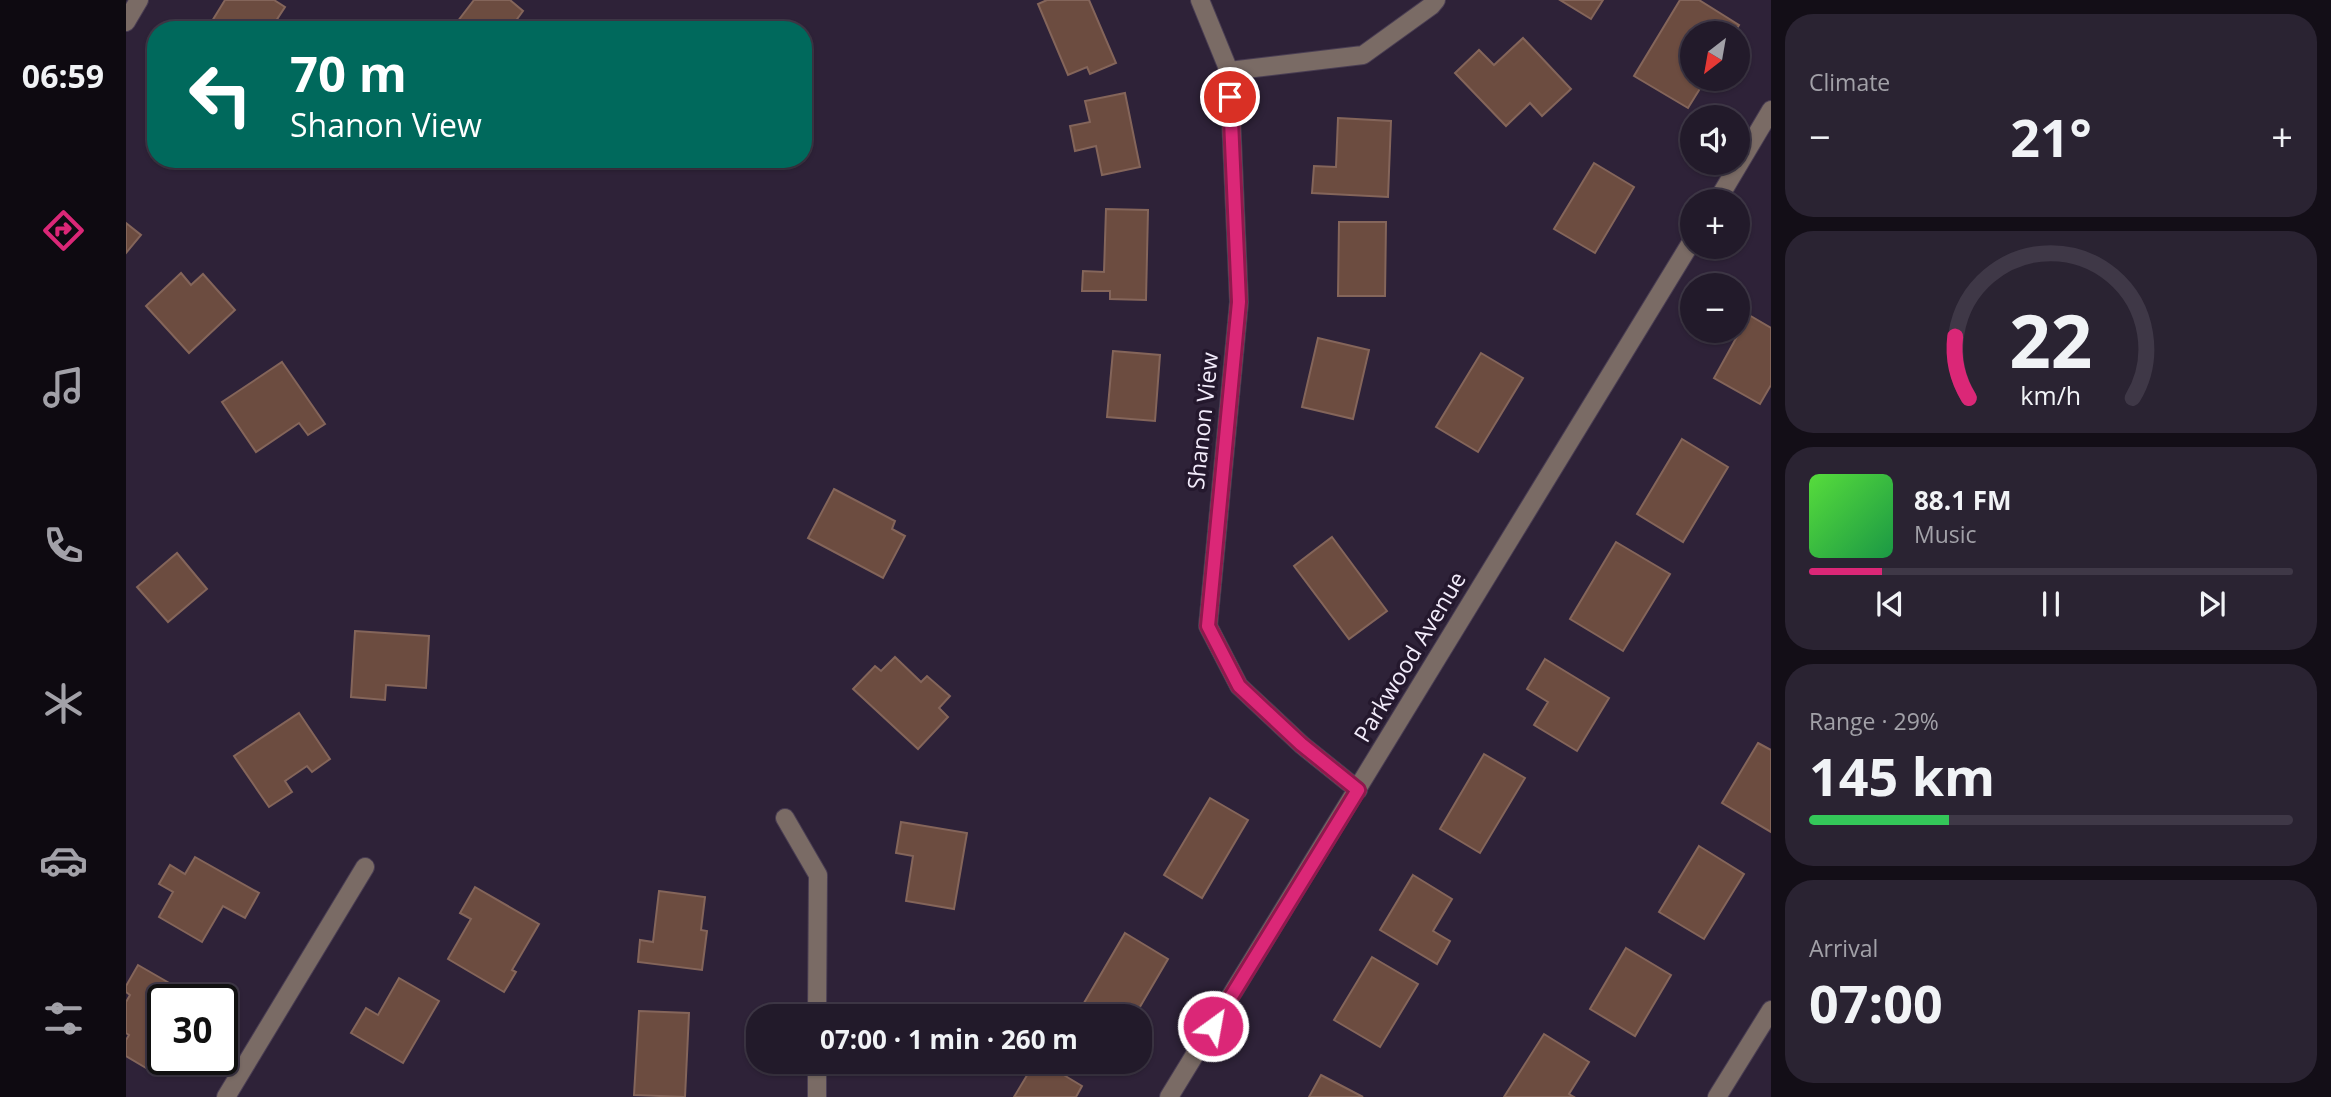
<!DOCTYPE html>
<meta charset="utf-8">
<style>
body{margin:0;font-family:"Open Sans",sans-serif;background:#2a2332;color:#f1f3f6;height:100vh;display:flex;flex-direction:column;font-size:26px;white-space:nowrap}
*{box-sizing:border-box;margin:0}
p{font-size:23px;color:#a2a1a8}
.icon{flex:none;width:38px;height:38px;fill:none;stroke:currentColor;stroke-width:2;stroke-linecap:round;stroke-linejoin:round}
.map{position:relative;flex:1;overflow:hidden}
.details{display:flex;flex-direction:column;gap:14px;padding:14px;background:#130e17;width:560px}
.details>*{flex:none}
.hud{position:absolute;left:21px;top:21px;width:665px;height:147px;border-radius:28px;box-shadow:0 2px 5px #0004,0 0 0 2px #3f3847;background:#00695c;color:#fff;overflow:hidden}
.needle{width:46px;rotate:211deg}
.fabs{position:absolute;left:1554px;top:21px;display:grid;gap:14px}
.fabs a{display:grid;place-items:center;width:70px;height:70px;border-radius:50%;background:#221a2a;box-shadow:0 2px 5px #0004,0 0 0 2px #3f3847;font-size:35px}
.speed{position:absolute;left:21px;top:984px;display:flex;gap:14px;font-size:35px;font-weight:700;text-align:center}
.speed>*{display:grid;place-content:center;width:91px;height:91px;border-radius:50%;background:#221a2a;box-shadow:0 2px 5px #0004,0 0 0 2px #3f3847;line-height:1}
.speed .limit{border:4px solid #111;border-radius:10px;background:#fff;color:#111}
.pin{position:absolute;display:grid;place-items:center;width:60px;height:60px;color:#fff;margin:-30px;border:4px solid #fff;border-radius:50%;box-shadow:0 2px 7px #0007}
.me{position:absolute;width:77px;margin:-38px;rotate:32deg;stroke-linejoin:round;filter:drop-shadow(0 0 5px #0008)}
.turn{display:flex;align-items:center;gap:24px;height:147px;padding:0 28px;font-size:32px}
.turn .icon{width:91px;height:91px;stroke-width:2.5}
.turn b{display:block;font-size:49px;line-height:60px}
.big{font-size:52px;font-weight:700;line-height:1.1}
.details .widget{flex:1;display:flex;flex-direction:column;justify-content:center;gap:10px;min-width:0;padding:0 24px;border-radius:28px;background:#2a2332}
.details .dial{align-items:center;gap:0}
.dial svg{height:182px;overflow:visible;fill:none;stroke:#3f3847;stroke-width:7;stroke-linecap:round;text-anchor:middle}
.dial text{fill:#f1f3f6;stroke:none}
.song{display:flex;align-items:center;gap:21px}
.cover{width:84px;height:84px;border-radius:10px;background:linear-gradient(135deg,hsl(110 70% 55%),hsl(140 70% 35%))}
.played{height:7px;border-radius:4px;background:linear-gradient(90deg,#db2777 15%,#3f3847 15%)}
.keys{display:flex;justify-content:space-around;direction:ltr}
.heat{display:flex;justify-content:space-between;align-items:center;font-size:38px;direction:ltr}
.charge{height:10px;border-radius:5px;background:linear-gradient(90deg,#34c759 29%,#3f3847 0)}
.trip{position:absolute;left:620px;top:1004px;width:406px;height:70px;border-radius:28px;background:#221a2a;box-shadow:0 2px 5px #0004,0 0 0 2px #3f3847;font-weight:700;line-height:70px;text-align:center}
main{display:flex;flex:1;min-height:0}
.menu{display:flex;flex-direction:column;width:126px;justify-content:space-around;align-items:center;background:#0e0a11;color:#a2a1a8}
.menu .icon{width:49px;height:49px}
.menu .current{color:#db2777}
.menu b{font-size:32px;color:#f1f3f6}
.map>svg:first-child{display:block}
</style>
<main>
<nav class="menu">
<b>06:59</b>
<svg class="icon current" aria-label="directions" viewBox="0 0 24 24"><path d="M12 3l9 9-9 9-9-9zM9 14v-3h6M13 9l2 2-2 2"/></svg>
<svg class="icon" aria-label="music" viewBox="0 0 24 24"><path d="M9 18V5l10-2v13"/><circle cx="6" cy="18" r="3"/><circle cx="16" cy="16" r="3"/></svg>
<svg class="icon" aria-label="phone" viewBox="0 0 24 24"><path d="M5 4h4l2 5-3 2q2 4 5 5l2-3 5 2v4C11 20 4 13 5 4z"/></svg>
<svg class="icon" aria-label="climate" viewBox="0 0 24 24"><path d="M12 3v18M4 7l16 10M4 17L20 7"/></svg>
<svg class="icon" aria-label="car" viewBox="0 0 24 24"><path d="M5 17H2v-5l4-1 3-4h7l3 4 3 1v5h-3M9 17h6M6 11h13"/><circle cx="7" cy="17" r="2"/><circle cx="17" cy="17" r="2"/></svg>
<svg class="icon" aria-label="filters" viewBox="0 0 24 24"><path d="M4 7h16M4 17h16"/><circle cx="9" cy="7" r="2"/><circle cx="15" cy="17" r="2"/></svg>
</nav>
<div class="map">
<svg width="1645" height="1097" viewBox="0 0 1645 1097">
<rect width="100%" height="100%" fill="#2e2238"/>
<g fill="#6c4c40" stroke="#84655a" stroke-width="2">
<polygon points="99,0 148,0 159,7 144,30 89,30 83,26"/>
<polygon points="348,0 384,0 397,11 383,30 325,30"/>
<polygon points="921,0 963,0 990,63 964,74 961,67 942,75 912,4"/>
<polygon points="1434,0 1477,0 1465,19"/>
<polygon points="1554,0 1573,0 1613,25 1608,33 1566,33 1566,79 1580,79 1562,108 1508,76"/>
<polygon points="1397,38 1445,89 1416,116 1404,103 1380,126 1329,73 1353,50 1368,65"/>
<polygon points="999,93 1014,167 976,175 970,146 949,151 944,126 964,122 959,101"/>
<polygon points="1212,118 1265,121 1262,197 1186,193 1188,166 1210,167"/>
<polygon points="1468,163 1508,187 1469,253 1428,229"/>
<polygon points="980,209 1022,210 1020,300 984,299 984,291 956,291 957,271 978,272"/>
<polygon points="1213,222 1260,222 1259,296 1212,296"/>
<polygon points="0,223 15,235 0,253"/>
<polygon points="55,273 65,285 77,274 109,310 63,353 20,306"/>
<polygon points="1623,315 1645,328 1645,385 1634,404 1588,378"/>
<polygon points="1192,338 1243,350 1227,419 1176,407"/>
<polygon points="987,351 1034,355 1029,421 981,417"/>
<polygon points="1355,353 1397,378 1352,452 1310,427"/>
<polygon points="156,362 199,424 182,435 173,423 130,452 96,402"/>
<polygon points="1556,439 1602,467 1557,542 1511,514"/>
<polygon points="708,489 769,521 766,529 779,536 757,578 682,538"/>
<polygon points="1206,537 1261,611 1223,639 1168,566"/>
<polygon points="1490,542 1544,574 1497,651 1444,619"/>
<polygon points="51,553 81,589 42,622 11,587"/>
<polygon points="229,631 303,636 300,688 260,685 259,700 225,697"/>
<polygon points="769,657 795,682 801,676 824,696 813,708 822,717 792,749 727,689 749,666 755,671"/>
<polygon points="1419,659 1483,698 1451,751 1408,725 1422,702 1401,689"/>
<polygon points="173,713 204,759 186,772 181,766 159,781 166,792 143,807 108,756"/>
<polygon points="1632,743 1645,750 1645,832 1596,803"/>
<polygon points="1358,754 1399,778 1354,853 1314,829"/>
<polygon points="1084,798 1122,820 1076,898 1038,875"/>
<polygon points="775,822 841,833 828,909 780,901 787,856 770,853"/>
<polygon points="1573,846 1618,874 1578,939 1533,912"/>
<polygon points="69,857 133,893 119,918 97,906 76,942 33,917 47,892 33,884 44,865 59,874"/>
<polygon points="1287,875 1326,899 1307,931 1324,941 1311,964 1254,930"/>
<polygon points="349,887 413,924 386,970 390,972 378,992 322,959 345,919 334,913"/>
<polygon points="533,891 579,897 575,930 581,931 576,970 512,962 514,940 527,942"/>
<polygon points="999,933 1042,959 1008,1017 981,1017 958,1003"/>
<polygon points="1500,948 1545,975 1509,1036 1464,1009"/>
<polygon points="1246,957 1292,984 1254,1047 1208,1020"/>
<polygon points="12,965 64,995 61,999 37,999 37,1041 20,1068 0,1056 0,1040 3,1035 0,1033 0,1002 4,995 0,992 0,986"/>
<polygon points="273,978 313,1001 277,1063 225,1033 240,1008 252,1015"/>
<polygon points="513,1011 563,1013 559,1097 508,1095"/>
<polygon points="1418,1034 1463,1062 1443,1094 1448,1097 1378,1097"/>
<polygon points="909,1062 916,1062 956,1086 950,1097 888,1097"/>
<polygon points="1195,1075 1237,1097 1183,1097"/>
</g>
<g fill="none" stroke-linecap="round" stroke-linejoin="round">
<defs>
<g id="street">
<polyline points="1074,0 1103,71 1113,302 1082,626 1113,686 1176,745 1232,790"/>
<polyline points="0,22 13,0"/>
<polyline points="1103,71 1237,55 1305,6 1310,0"/>
<polyline points="1591,201 1645,110"/>
<polyline points="659,818 692,875 691,1017"/>
<polyline points="100,1097 239,867"/>
<polyline points="691,1097 691,1062"/>
<polyline points="1043,1097 1566,241"/>
<polyline points="1591,1097 1645,1010"/>
</g>
</defs>
<use href="#street" stroke="#4a3e53" stroke-width="20"/>
<use href="#street" stroke="#7a6b65" stroke-width="18"/>
</g>
<g fill="none" stroke-linecap="round" stroke-linejoin="round">
<defs>
<polyline id="route" points="1087,1026 1232,790 1175,744 1113,686 1082,626 1113,302 1104,97"/>
</defs>
<use href="#route" stroke="#8e194d" stroke-width="18"/>
<use href="#route" stroke="#db2777" stroke-width="12"/>
</g>
<g text-anchor="middle" stroke-width="7" stroke-linejoin="round" paint-order="stroke">
<g font-size="23" fill="#f3ecfb" stroke="#24182d">
<text transform="translate(1077 421) rotate(-84)" y="8">Shanon View</text>
<text transform="translate(1284 657) rotate(-59)" y="8">Parkwood Avenue</text>
</g>
</g>
</svg>
<div class="fabs">
<a><svg class="needle" viewBox="-14 -14 28 28"><path d="M0-13l5 13h-10z" fill="#e53935"/><path d="M0 13l5-13h-10z" fill="#a2a1a8"/></svg></a>
<a><svg class="icon" aria-label="sound" viewBox="0 0 24 24"><path d="M4 9h4l5-4v14l-5-4H4zM17 9q2 3 0 6"/></svg></a>
<a>+</a>
<a>−</a>
</div>
<div class="speed"><div class="limit">30</div></div>
<div class="pin" style="left:1104px;top:97px;background:#d93025"><svg class="icon" aria-label="arrive" viewBox="0 0 24 24"><path d="M6 21V4h12l-3 4 3 4H6"/></svg></div>
<svg class="me" style="left:1087px;top:1026px" viewBox="-20 -20 40 40"><circle r="17" fill="#db2777" stroke="#fff" stroke-width="3"/><path d="M0-11L8 9 0 5-8 9z" fill="#fff"/></svg>
<div class="trip">07:00 · 1 min · 260 m</div>
<div class="hud">
<div class="turn"><svg class="icon" aria-label="left" viewBox="0 0 24 24"><path d="M17 20v-9H6M10 6l-5 5 5 5"/></svg><div><b>70 m</b>Shanon View</div></div>
</div>
</div>
<section class="details">
<div class="widget"><p>Climate</p>
<div class="heat"><a>−</a><b class="big">21°</b><a>+</a></div>
</div>
<div class="widget dial"><svg viewBox="0 0 100 80">
<path d="M14 69A42 42 0 1 1 86 69"/>
<path d="M14 69A42 42 0 0 1 8 42" stroke="#db2777"/>
<text x="50" y="56" font-size="32" font-weight="700">22</text>
<text x="50" y="72" font-size="11">km/h</text>
</svg></div>
<div class="widget">
<div class="song"><i class="cover"></i><div><b>88.1 FM</b><p>Music</p></div></div>
<div class="played"></div>
<div class="keys"><svg class="icon" aria-label="previous" viewBox="0 0 24 24"><path d="M18 5L8 12l10 7zM5 5v14"/></svg><svg class="icon" aria-label="pause" viewBox="0 0 24 24"><path d="M8 5v14M16 5v14"/></svg><svg class="icon" aria-label="next" viewBox="0 0 24 24"><path d="M6 5l10 7-10 7zM19 5v14"/></svg></div>
</div>
<div class="widget"><p>Range · 29%</p><b class="big">145 km</b><div class="charge"></div></div>
<div class="widget"><p>Arrival</p><b class="big">07:00</b></div>
</section>
</main>
